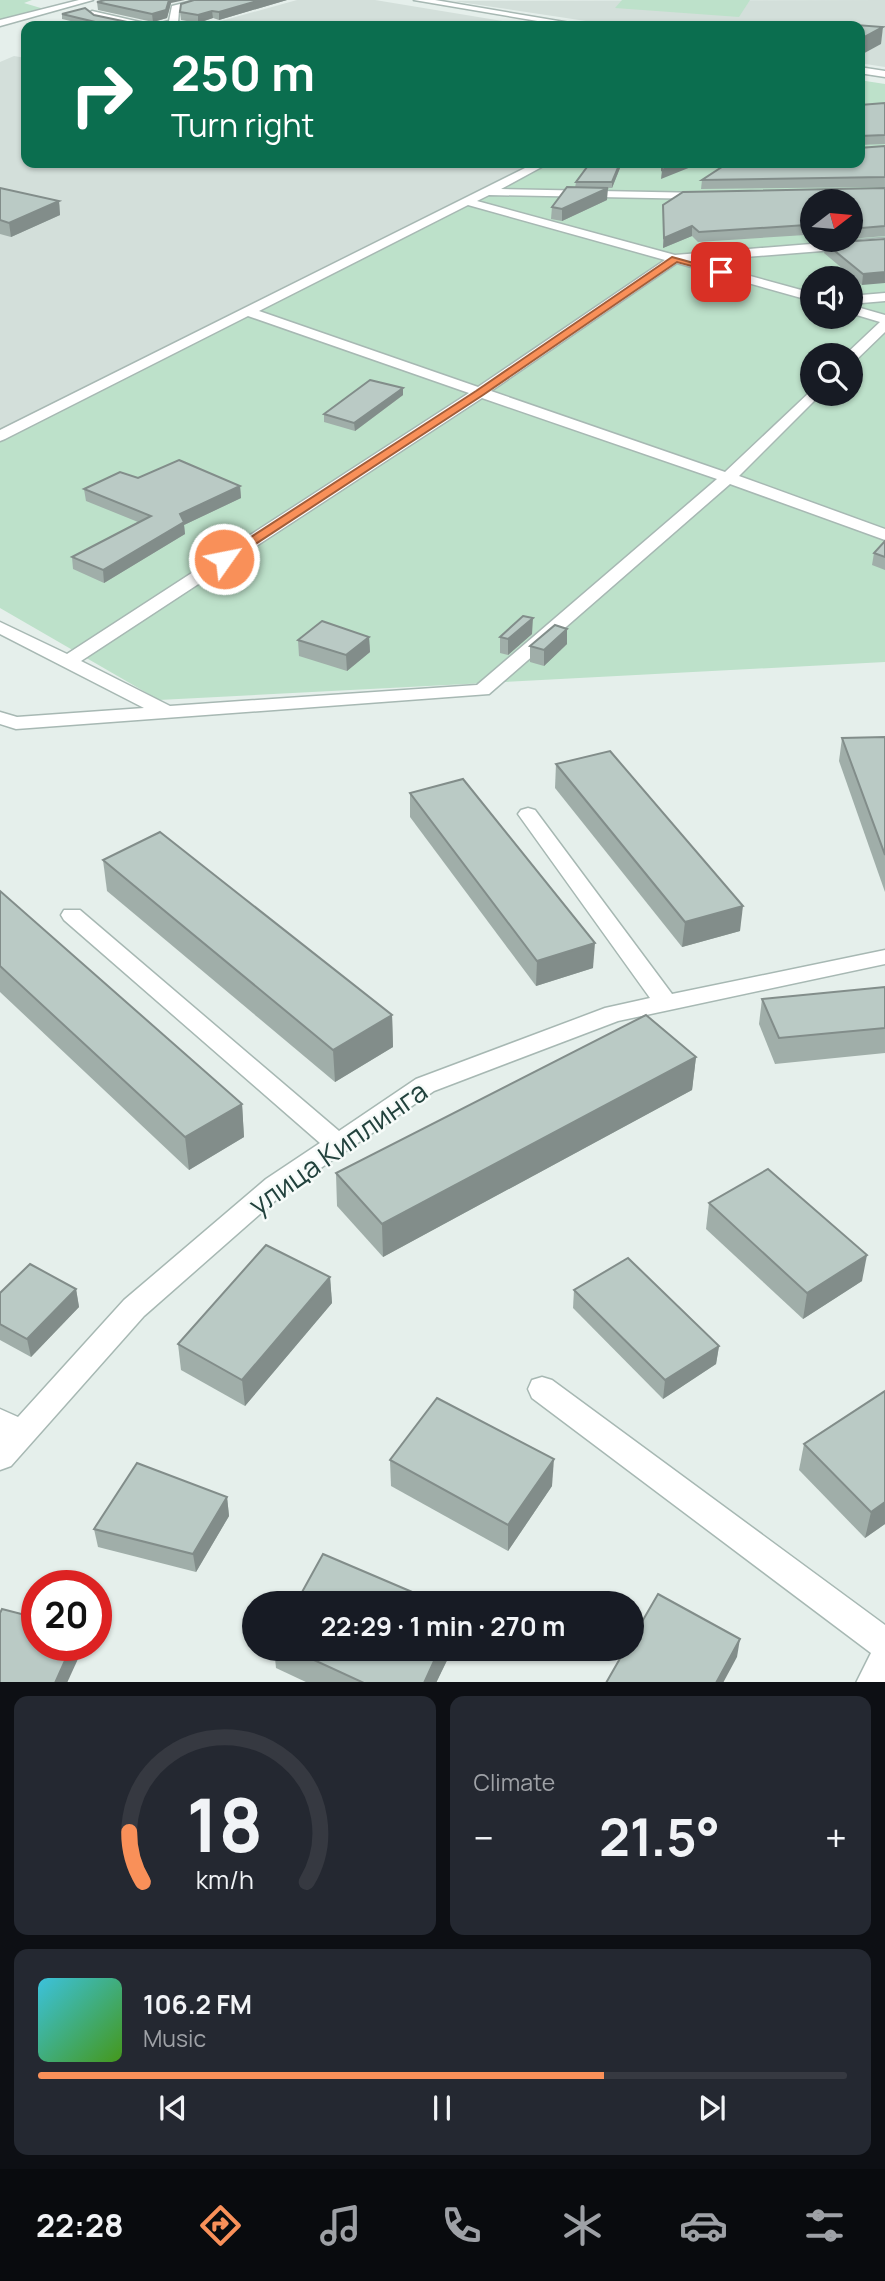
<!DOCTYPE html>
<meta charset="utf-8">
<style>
body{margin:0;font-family:Manrope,sans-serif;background:#242831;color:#f1f3f6;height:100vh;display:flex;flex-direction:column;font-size:26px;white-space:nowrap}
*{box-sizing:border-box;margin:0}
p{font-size:23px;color:#9ea1a6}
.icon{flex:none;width:38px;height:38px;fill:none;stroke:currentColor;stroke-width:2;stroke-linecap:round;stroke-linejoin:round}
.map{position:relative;height:1682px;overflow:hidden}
.side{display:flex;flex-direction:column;gap:14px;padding:14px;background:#0d0f14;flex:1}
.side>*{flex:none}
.top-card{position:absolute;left:21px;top:21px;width:844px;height:147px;border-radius:14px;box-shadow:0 2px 5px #0004;background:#0b6e4f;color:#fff;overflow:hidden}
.needle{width:46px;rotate:74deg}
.tools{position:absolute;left:800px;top:189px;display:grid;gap:14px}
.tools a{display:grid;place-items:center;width:63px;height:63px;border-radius:50%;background:#171b24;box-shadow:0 2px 5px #0004;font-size:35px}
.speed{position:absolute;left:21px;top:1570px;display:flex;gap:14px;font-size:35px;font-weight:700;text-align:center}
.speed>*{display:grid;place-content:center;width:91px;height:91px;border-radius:50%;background:#171b24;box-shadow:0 2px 5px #0004;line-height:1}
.speed .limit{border:10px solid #d22;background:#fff;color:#111}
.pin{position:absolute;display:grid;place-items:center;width:60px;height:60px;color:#fff;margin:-30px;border-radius:14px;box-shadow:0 4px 10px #0006}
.me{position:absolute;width:77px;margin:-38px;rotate:57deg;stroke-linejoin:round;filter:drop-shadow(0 0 5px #0008)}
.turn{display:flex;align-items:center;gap:24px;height:147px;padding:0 35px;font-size:32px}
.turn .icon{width:91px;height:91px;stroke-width:2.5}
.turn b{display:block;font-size:49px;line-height:60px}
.big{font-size:52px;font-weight:700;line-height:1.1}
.side .widget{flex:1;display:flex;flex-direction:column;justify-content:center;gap:10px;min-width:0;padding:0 24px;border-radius:14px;background:#242831}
.side .dial{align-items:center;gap:0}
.dial svg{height:182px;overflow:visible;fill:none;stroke:#363941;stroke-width:7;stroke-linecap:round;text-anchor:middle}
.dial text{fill:#f1f3f6;stroke:none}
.song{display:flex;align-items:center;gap:21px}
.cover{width:84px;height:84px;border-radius:10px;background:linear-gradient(135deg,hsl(190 70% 55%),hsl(100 70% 35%))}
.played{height:7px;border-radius:4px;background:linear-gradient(90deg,#f99059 70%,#363941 70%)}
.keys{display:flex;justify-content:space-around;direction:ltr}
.heat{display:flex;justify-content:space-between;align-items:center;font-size:38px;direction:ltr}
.side .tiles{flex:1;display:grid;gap:14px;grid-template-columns:1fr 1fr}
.widget:last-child{grid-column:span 2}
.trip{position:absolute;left:242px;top:1591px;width:402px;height:70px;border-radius:35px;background:#171b24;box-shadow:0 2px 5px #0004;font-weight:700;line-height:70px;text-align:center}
.tabs{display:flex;height:112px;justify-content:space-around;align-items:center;background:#090b0e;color:#9ea1a6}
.tabs .icon{width:49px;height:49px}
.tabs .current{color:#f99059}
.tabs b{font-size:32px;color:#f1f3f6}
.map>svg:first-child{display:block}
</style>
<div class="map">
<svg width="885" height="1683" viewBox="0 0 885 1683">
<rect width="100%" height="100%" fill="#e5efeb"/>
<g fill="#d3dfda">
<polygon points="297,0 375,0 532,26 203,26"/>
<polygon points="885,0 885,67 859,63 859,26 619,26 453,1"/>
<polygon points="14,56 26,58 26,163 537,163 0,430 0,62"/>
</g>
<g fill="#bde1ca" fill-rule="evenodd">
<polygon points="0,0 32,0 24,3 44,9 0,20"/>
<polygon points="622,0 750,0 739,17 615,8"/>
<path d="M859,80l26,4v578l-726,38 -159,-92v-166l537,-279h322zM812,201h38v39h-38zM812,278h38v39h-38zM812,355h38v39h-38z"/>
</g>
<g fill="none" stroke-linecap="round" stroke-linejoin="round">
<defs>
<g id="minor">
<polygon points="79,0 93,0 0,26 0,20"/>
<path d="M196,0h14l-31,10 -1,13c-17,10 -74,0 -90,-9l4,-3 61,14 16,-4 3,-15z"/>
<polygon points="414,0 435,0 588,26 567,26"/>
<polygon points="859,67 885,71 885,77 859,73"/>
<path d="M535,163h14l-48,26 203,4 6,3 -6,3 -215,-4 -12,6 198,54 210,-17v8l-189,15 116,32v8l-135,-38 -186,128 234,81 87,-82v4h9l-82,82 146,53v11l-155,-56 -241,210 -473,35 -16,-5v-12l17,5 127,-9 -144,-74v-12l67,32 402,-261 -221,-77 -243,123 -5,2v-11zM468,205l197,55 -187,127 -219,-76zM482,398l235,81 -240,206 -307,21 -89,-45z"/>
<polygon points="885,293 885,301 850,304 850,296"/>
<polygon points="850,305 885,315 885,332 855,361 850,362 850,355 845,355 880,322 850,313"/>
<polygon points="528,808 535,810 672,994 885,950 885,964 618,1021 434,1091 284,1193 144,1316 11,1466 0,1470 0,1409 18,1417 124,1300 266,1179 320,1143 64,920 61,915 64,910 80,910 339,1131 416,1079 605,1008 650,998 518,814 521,810"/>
<polygon points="542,1377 552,1380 885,1625 885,1683 856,1683 871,1653 532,1398 528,1389 532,1380"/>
</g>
</defs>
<use href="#minor" stroke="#a7b8b3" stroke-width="3"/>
<use href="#minor" fill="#fff" fill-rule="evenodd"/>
</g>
<g fill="#a0aea9">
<polygon points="194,0 287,0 219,20 213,18 198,23 181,20 180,12"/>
<polygon points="97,2 171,3 167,18 153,22 98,10"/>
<polygon points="62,14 94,15 133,26 92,26 62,19"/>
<polygon points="859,103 860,105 885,103 885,144 859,145"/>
<polygon points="885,146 885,187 701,189 702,180"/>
<polygon points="622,163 612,188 575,188 576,182"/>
<polygon points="0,188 59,201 60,215 11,237 0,234"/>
<polygon points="885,188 885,236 850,239 850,201 812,201 812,240 834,240 811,241 805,235 698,242 692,236 663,248 663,205"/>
<polygon points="607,200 562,221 551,219 552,207"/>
<polygon points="885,239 862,285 824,253 825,243"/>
<polygon points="403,388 403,395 355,431 324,422 324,414"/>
<polygon points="138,478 240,486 241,498 184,525 185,534 104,583 73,569 72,557 138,522 86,501 84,489"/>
<polygon points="885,541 885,570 872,565 874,553"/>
<polygon points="567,629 567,644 544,666 530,662 530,646"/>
<polygon points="532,634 508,655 500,653 500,637"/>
<polygon points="369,637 370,652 347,671 299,656 298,640"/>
<polygon points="885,737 885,892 839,761 842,738"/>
<polygon points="556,764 740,931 682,947 555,788"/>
<polygon points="410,793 593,968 536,986 410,817"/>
<polygon points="103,860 392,1015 393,1047 335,1082 107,891"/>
<polygon points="0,891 242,1104 244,1137 189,1170 0,992"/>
<polygon points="885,987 885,1053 775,1064 759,1024 762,999"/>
<polygon points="696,1057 692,1090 383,1257 337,1206 336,1173"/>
<polygon points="709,1203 862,1281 803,1319 706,1229"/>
<polygon points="330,1277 332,1303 245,1406 181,1370 178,1344"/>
<polygon points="76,1289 79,1307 31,1357 0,1340 0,1293"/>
<polygon points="574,1290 719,1346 716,1364 663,1399 573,1308"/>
<polygon points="804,1444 885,1524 865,1538 799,1470"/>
<polygon points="390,1460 552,1486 508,1551 391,1486"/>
<polygon points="227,1497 229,1516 196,1572 98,1547 94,1529"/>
<polygon points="274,1648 453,1648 436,1683 308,1683 276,1668"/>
</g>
<g fill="#828d8a">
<polygon points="169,0 185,0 171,3 167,18 153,22 152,14"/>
<polygon points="260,0 287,0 219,20 219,12"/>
<polygon points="212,11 213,18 198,23 198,15"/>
<polygon points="883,27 881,44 859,56 859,40"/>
<polygon points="620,163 622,163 612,188 612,182"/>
<polygon points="679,163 701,163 661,179 662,170"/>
<polygon points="608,188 607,200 562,221 562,209"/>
<polygon points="59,201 60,215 11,237 9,223"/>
<polygon points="692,226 692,236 663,248 664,238"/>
<polygon points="885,272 885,283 862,285 863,274"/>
<polygon points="403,388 403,395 355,431 354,423"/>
<polygon points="240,486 241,498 184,525 185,534 104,583 103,570 180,514"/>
<polygon points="533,618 532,634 508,655 508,639"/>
<polygon points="567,629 567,644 544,666 544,650"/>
<polygon points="369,637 370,652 347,671 346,655"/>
<polygon points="743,906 740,931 682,947 685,922"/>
<polygon points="595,943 593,968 536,986 537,961"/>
<polygon points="392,1015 393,1047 335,1082 333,1050"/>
<polygon points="696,1057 692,1090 383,1257 382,1224"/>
<polygon points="242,1104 244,1137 189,1170 185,1137"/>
<polygon points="867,1255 862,1281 803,1319 807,1293"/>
<polygon points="330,1277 332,1303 245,1406 242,1380"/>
<polygon points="76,1289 79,1307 31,1357 27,1339"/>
<polygon points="719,1346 716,1364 663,1399 665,1380"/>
<polygon points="554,1459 552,1486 508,1551 508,1525"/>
<polygon points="227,1497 229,1516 196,1572 193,1554"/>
<polygon points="885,1502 885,1524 865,1538 871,1512"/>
<polygon points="740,1639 737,1657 723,1683 716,1683"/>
<polygon points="72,1645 82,1645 83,1648 67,1683 55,1683"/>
<polygon points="440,1648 453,1648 436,1683 424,1683"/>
</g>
<g fill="#bacac5" stroke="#828d8a" stroke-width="2">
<polygon points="105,0 169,0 166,10 152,14 97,2"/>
<polygon points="194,0 260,0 219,12 212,11 198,15 180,12 181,4"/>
<polygon points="85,8 94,15 132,23 122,26 112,26 62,14"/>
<polygon points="829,23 883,27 859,40 859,26 827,26"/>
<polygon points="859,103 860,105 885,103 885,135 860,136 859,139"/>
<polygon points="885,146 885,177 702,180 728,163 859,163 859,148"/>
<polygon points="590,163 620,163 612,182 576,182"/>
<polygon points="662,163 679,163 662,170"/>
<polygon points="567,187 608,188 562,209 552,207"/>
<polygon points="0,188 59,201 9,223 0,220"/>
<polygon points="885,188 885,226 850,229 850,201 812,201 812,231 806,225 699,232 692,226 664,238 663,205 683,192"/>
<polygon points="885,239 885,272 863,274 825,243"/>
<polygon points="370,380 403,388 354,423 324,414"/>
<polygon points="179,460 240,486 180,514 184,522 103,570 72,557 151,516 84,489 120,472 138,478"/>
<polygon points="885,541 885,557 874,553"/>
<polygon points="523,616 533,618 508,639 500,637"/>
<polygon points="322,621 369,637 346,655 298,640"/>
<polygon points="555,625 567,629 544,650 530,646"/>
<polygon points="885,737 885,855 842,738"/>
<polygon points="610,751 743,906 685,922 556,764"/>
<polygon points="463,779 595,943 537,961 410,793"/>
<polygon points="160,832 392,1015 333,1050 103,860"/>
<polygon points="0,891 242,1104 185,1137 0,966"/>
<polygon points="885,987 885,1028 779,1038 762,999"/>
<polygon points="646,1015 696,1057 382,1224 336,1173"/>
<polygon points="768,1169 867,1255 807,1293 709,1203"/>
<polygon points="266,1245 330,1277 242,1380 178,1344"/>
<polygon points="628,1258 719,1346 665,1380 574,1290"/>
<polygon points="30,1264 76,1289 27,1339 0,1324 0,1293"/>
<polygon points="885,1391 885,1502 871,1512 804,1444"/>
<polygon points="437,1398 554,1459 508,1525 390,1460"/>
<polygon points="137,1463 227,1497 193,1554 94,1529"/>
<polygon points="323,1554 438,1603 296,1603"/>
<polygon points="658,1594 740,1639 716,1683 606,1683 626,1648 632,1648 632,1639"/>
<polygon points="2,1609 37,1618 37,1645 72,1645 55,1683 0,1683 0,1613"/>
<polygon points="288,1648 440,1648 424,1683 364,1683"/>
</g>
<polygon fill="#f99059" stroke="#a25e3a" stroke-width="2" points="672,257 726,272 721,274 677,262 483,395 228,562 224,563 217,559 476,391"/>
<g text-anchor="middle" stroke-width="5" stroke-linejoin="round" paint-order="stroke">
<g font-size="28" fill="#22423d" stroke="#f6fbf9">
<text transform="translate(338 1148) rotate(-35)" y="10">улица Киплинга</text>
</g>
</g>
</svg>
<div class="tools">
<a><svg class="needle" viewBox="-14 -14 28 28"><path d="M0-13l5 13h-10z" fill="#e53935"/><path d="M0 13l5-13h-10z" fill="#9ea1a6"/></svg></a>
<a><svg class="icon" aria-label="sound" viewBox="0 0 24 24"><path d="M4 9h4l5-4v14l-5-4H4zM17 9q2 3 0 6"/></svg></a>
<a><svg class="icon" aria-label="search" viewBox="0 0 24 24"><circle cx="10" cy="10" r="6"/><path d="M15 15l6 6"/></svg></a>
</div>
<div class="speed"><div class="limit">20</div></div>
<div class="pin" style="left:721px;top:272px;background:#d93025"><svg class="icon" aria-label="arrive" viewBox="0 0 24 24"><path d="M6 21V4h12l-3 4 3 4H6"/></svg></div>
<svg class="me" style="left:224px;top:559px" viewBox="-20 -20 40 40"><circle r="17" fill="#f99059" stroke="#fff" stroke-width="3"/><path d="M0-11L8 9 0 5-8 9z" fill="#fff"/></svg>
<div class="trip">22:29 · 1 min · 270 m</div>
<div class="top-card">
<div class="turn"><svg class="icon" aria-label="right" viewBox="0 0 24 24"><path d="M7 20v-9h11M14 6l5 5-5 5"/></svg><div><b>250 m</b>Turn right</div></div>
</div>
</div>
<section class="side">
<div class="tiles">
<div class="widget dial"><svg viewBox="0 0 100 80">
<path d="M14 69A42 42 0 1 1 86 69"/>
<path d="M14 69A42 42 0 0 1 8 47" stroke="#f99059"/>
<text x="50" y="56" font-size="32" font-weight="700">18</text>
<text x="50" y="72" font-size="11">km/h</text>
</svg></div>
<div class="widget"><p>Climate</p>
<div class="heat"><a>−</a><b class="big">21.5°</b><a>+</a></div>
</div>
<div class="widget">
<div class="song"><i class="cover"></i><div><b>106.2 FM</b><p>Music</p></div></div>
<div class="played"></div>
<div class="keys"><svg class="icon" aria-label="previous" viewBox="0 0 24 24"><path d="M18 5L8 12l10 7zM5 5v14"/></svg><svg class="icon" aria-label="pause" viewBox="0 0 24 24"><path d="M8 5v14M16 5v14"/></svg><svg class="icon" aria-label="next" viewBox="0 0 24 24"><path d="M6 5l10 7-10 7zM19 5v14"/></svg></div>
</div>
</div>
</section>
<nav class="tabs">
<b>22:28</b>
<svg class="icon current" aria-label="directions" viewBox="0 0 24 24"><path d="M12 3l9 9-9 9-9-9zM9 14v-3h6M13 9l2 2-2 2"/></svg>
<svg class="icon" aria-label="music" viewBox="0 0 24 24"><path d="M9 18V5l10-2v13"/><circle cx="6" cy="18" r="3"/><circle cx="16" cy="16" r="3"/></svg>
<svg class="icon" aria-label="phone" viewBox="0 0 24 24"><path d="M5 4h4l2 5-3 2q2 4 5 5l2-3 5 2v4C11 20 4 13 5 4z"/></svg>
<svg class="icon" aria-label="climate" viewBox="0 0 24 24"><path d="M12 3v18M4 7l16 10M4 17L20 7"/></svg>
<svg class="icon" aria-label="car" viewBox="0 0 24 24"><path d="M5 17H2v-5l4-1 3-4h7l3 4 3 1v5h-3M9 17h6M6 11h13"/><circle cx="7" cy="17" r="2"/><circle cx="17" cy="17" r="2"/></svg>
<svg class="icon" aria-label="filters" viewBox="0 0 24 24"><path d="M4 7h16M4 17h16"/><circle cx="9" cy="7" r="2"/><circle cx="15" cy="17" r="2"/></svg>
</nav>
